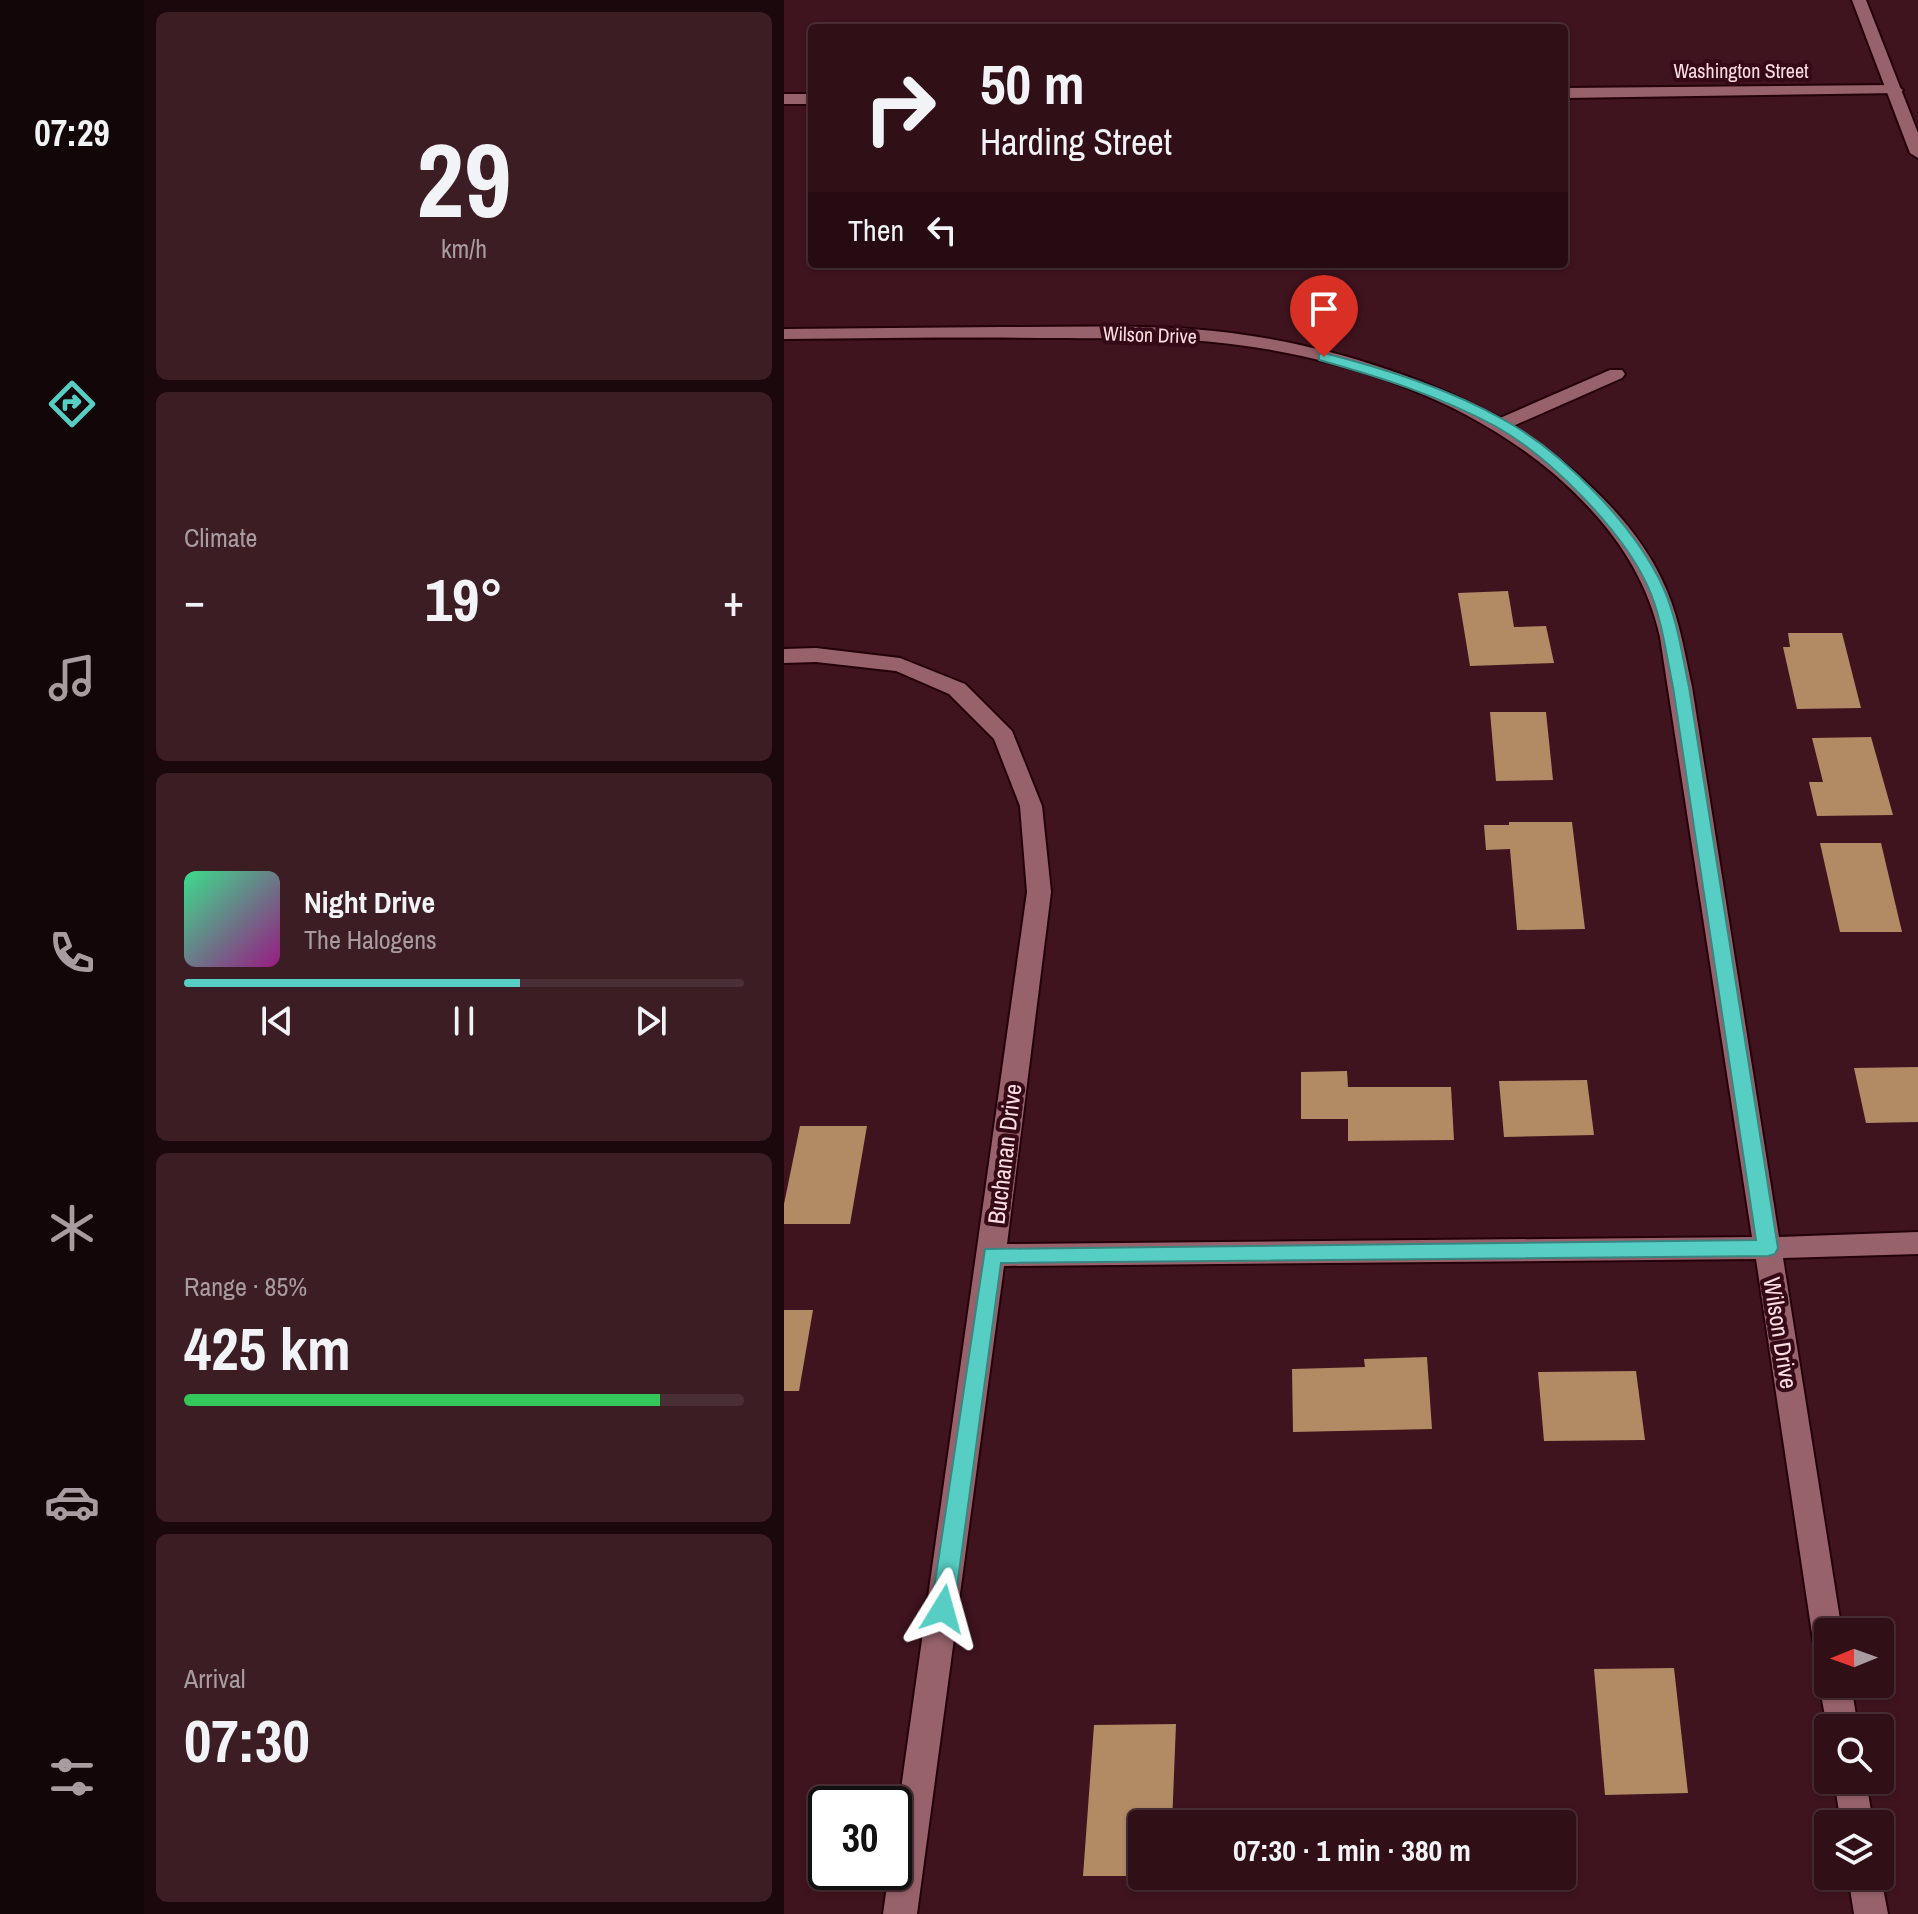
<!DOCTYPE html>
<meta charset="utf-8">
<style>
body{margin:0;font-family:"Archivo Narrow",sans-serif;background:#3c1d24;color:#f1f3f6;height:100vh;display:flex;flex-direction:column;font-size:30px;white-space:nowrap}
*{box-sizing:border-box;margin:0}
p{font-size:26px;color:#a89ca1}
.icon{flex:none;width:44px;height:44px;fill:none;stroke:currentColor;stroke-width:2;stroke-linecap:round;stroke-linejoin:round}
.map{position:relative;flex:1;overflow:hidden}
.panel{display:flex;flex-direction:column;gap:12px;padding:12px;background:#1a080d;width:640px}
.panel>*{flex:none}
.guide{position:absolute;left:24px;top:24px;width:760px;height:244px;border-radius:8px;box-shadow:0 2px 6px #0004,0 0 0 2px #4b2f36;background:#300f17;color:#f1f3f6;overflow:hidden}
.needle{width:52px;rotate:269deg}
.tools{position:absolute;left:1030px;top:1618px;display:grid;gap:16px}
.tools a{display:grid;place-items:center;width:80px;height:80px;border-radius:8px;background:#300f17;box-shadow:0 2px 6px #0004,0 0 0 2px #4b2f36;font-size:40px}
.speed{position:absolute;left:24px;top:1786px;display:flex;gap:16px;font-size:40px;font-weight:700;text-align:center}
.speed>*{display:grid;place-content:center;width:104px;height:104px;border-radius:50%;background:#300f17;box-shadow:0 2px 6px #0004,0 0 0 2px #4b2f36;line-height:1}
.speed .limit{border:4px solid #111;border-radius:12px;background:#fff;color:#111}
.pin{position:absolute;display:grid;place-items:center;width:68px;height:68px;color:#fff;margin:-82px -34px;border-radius:50% 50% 50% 0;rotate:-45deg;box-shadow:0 0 8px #0007}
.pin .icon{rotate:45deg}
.me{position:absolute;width:88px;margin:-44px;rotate:8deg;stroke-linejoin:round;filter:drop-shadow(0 0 6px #0008)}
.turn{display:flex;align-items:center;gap:28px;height:168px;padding:0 40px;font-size:36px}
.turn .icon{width:104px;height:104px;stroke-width:2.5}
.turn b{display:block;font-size:56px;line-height:68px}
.then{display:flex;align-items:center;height:76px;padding:0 40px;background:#0003;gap:16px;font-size:30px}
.big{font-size:60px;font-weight:800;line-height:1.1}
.panel .card{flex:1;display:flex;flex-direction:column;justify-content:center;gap:12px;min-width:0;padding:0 28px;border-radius:12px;background:#3c1d24}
.panel .dial{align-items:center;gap:0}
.dial b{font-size:104px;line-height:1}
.song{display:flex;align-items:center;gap:24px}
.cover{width:96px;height:96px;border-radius:12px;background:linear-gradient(135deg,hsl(150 70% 55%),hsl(310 70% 35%))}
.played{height:8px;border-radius:4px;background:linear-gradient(90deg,#56cec4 60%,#4b2f36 60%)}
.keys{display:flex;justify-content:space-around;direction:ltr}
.heat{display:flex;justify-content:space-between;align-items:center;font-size:44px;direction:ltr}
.charge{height:12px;border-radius:6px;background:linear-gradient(90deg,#34c759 85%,#4b2f36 0)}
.trip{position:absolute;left:344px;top:1810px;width:448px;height:80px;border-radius:8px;background:#300f17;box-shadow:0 2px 6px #0004,0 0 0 2px #4b2f36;font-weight:800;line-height:80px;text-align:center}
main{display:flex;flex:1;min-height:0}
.menu{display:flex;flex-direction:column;width:144px;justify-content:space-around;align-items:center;background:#130609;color:#a89ca1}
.menu .icon{width:56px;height:56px}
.menu .active{color:#56cec4}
.menu b{font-size:36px;color:#f1f3f6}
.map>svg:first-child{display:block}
</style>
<main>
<nav class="menu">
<b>07:29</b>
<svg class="icon active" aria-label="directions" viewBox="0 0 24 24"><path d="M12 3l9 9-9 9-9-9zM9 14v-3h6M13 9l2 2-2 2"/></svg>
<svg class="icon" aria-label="music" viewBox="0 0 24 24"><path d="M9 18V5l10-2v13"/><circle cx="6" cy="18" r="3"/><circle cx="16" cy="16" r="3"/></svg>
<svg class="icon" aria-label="phone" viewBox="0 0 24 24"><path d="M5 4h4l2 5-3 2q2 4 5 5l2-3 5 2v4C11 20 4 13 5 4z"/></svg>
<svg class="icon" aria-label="climate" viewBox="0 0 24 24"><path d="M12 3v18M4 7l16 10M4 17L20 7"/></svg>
<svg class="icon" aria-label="car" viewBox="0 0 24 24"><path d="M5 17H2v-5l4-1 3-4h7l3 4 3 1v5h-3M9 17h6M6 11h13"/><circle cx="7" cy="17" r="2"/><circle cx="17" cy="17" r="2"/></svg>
<svg class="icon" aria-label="filters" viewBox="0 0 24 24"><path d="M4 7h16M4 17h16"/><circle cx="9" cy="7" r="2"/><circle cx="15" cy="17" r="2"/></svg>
</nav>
<section class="panel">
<div class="card dial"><b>29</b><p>km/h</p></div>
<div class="card"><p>Climate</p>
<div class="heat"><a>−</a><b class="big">19°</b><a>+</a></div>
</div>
<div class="card">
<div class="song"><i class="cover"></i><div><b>Night Drive</b><p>The Halogens</p></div></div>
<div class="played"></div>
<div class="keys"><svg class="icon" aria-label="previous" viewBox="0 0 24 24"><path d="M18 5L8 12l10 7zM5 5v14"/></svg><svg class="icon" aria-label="pause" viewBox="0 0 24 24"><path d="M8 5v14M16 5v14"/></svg><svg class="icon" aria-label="next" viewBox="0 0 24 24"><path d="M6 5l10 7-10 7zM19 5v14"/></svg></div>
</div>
<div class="card"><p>Range · 85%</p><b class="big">425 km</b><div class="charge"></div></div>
<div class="card"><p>Arrival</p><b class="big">07:30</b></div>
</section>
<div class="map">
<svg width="1134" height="1914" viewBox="0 0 1134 1914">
<rect width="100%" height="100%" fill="#40141f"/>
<g fill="#b08b64">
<polygon points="724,591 730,627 762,626 770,663 686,666 674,593"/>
<polygon points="1004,633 1058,633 1077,708 1013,709 999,647 1006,647"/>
<polygon points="706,712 762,712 769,780 712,781"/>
<polygon points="1087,737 1109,815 1033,816 1025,782 1039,782 1028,738"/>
<polygon points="725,822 788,822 801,929 733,930 726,849 702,850 700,825 725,825"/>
<polygon points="1036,843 1097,843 1118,932 1056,932"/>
<polygon points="1134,1067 1134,1122 1082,1123 1070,1068"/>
<polygon points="563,1071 564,1087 667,1087 670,1140 564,1141 564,1119 517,1119 517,1072"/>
<polygon points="803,1080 810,1135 720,1137 715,1081"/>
<polygon points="16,1126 83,1126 66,1224 0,1224 0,1204"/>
<polygon points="0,1310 29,1310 15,1391 0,1391"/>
<polygon points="643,1357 648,1429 509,1432 508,1369 581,1367 580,1359"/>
<polygon points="852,1371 861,1440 760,1441 754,1372"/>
<polygon points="890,1668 904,1793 821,1795 810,1669"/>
<polygon points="392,1724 388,1824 358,1824 358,1876 299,1876 310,1725"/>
</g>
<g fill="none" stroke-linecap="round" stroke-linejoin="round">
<defs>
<g id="minor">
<polygon points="1111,85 1119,90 1116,93 780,98 780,88"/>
<rect x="0" y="94" width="28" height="10"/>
<path d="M217,327c63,0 127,-2 190,2 108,8 214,39 309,89l110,-48h12l3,4 -3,4 -109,48c62,41 125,95 154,165 13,31 18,64 25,96l87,550 139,-5v22l-135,4 59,374h-14v22l-11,-4 -4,-10 -57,-381 -752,7 -87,648h-34l6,-42h5v-33l133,-947 -7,-86 -26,-67 -45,-45 -53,-23 -80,-9 -32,1v-14l32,-1 84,10 65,26 47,47 30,75 9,86 -44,352 745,-7 -92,-600c-15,-68 -55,-119 -107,-164 -100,-84 -235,-124 -363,-133 -41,-3 -81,-1 -122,-2 -94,-1 -189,0 -284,1v-10z"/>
<polygon points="1044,1672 1044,1684 1067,1684 1074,1728 1044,1728 1044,1732 1035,1684"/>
<polygon points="1050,1780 1082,1780 1089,1824 1057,1824"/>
<polygon points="1096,1872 1104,1914 1070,1914 1064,1876 1096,1876"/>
</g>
<polygon id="tertiary" points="1068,0 1082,0 1134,133 1134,158 1126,153"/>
</defs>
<use href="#minor" stroke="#240009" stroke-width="4"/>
<use href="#tertiary" stroke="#240009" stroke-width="4"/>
<use href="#minor" fill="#97626c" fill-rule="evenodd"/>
<use href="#tertiary" fill="#97626c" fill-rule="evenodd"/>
</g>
<path fill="#56cec4" stroke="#38867f" stroke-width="2" d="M540,353c62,16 126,36 182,68 59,33 129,105 157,166 14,31 19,67 26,100l89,561 -3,6 -7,2 -767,7 -47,346 -3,7 -8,4 -9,-4 -3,-7 54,-360 771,-9 -83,-553c-7,-33 -11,-69 -25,-100 -25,-56 -99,-131 -153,-161 -56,-30 -115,-49 -176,-66v-6z"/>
<g text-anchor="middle" stroke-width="8" stroke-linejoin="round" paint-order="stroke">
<g font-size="20" fill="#fcdde2" stroke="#350a16">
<text x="957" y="78">Washington Street</text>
<text transform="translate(366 335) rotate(2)" y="7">Wilson Drive</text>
</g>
<g font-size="24" fill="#fcdde2" stroke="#350a16">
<text transform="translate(221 1154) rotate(-83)" y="8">Buchanan Drive</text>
<text transform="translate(996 1333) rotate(81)" y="8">Wilson Drive</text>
</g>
</g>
</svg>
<div class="tools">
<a><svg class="needle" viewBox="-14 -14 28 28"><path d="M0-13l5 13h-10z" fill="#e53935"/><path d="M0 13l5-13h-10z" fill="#a89ca1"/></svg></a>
<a><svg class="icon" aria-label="search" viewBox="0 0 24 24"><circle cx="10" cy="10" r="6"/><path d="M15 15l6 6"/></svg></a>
<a><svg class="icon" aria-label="layers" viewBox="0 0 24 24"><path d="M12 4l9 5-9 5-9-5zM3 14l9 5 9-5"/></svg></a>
</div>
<div class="speed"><div class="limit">30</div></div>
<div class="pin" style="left:540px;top:357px;background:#d93025"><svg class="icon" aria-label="arrive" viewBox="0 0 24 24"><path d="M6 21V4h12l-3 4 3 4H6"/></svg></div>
<svg class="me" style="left:159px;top:1609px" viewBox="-20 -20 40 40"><path d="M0-17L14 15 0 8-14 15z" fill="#56cec4" stroke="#fff" stroke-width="4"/></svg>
<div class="trip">07:30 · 1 min · 380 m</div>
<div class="guide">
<div class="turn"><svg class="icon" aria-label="right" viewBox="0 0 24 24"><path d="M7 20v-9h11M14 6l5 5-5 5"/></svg><div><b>50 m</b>Harding Street</div></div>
<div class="then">Then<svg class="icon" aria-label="left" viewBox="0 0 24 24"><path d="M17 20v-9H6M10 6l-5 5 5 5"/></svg></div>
</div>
</div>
</main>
